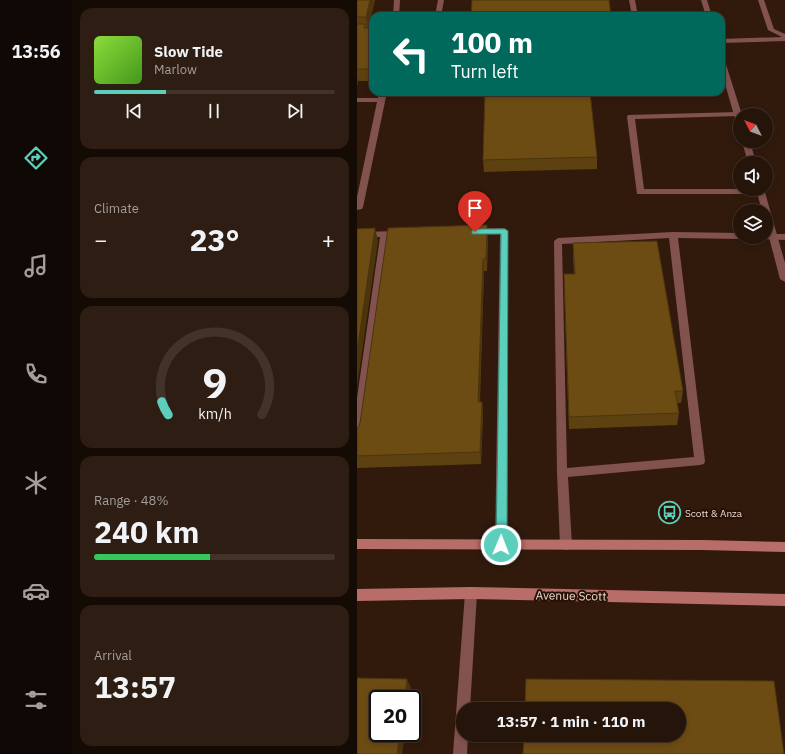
<!DOCTYPE html>
<meta charset="utf-8">
<style>
body{margin:0;font-family:"IBM Plex Sans",sans-serif;background:#2d1d12;color:#f1f3f6;height:100vh;display:flex;flex-direction:column;font-size:15px;white-space:nowrap}
*{box-sizing:border-box;margin:0}
p{font-size:13px;color:#a39e9c}
.icon{flex:none;width:22px;height:22px;fill:none;stroke:currentColor;stroke-width:2;stroke-linecap:round;stroke-linejoin:round}
.map{position:relative;flex:1;overflow:hidden}
.drawer{display:flex;flex-direction:column;gap:8px;padding:8px;background:#140b05;width:285px}
.drawer>*{flex:none}
.guide{position:absolute;left:12px;top:12px;width:356px;height:84px;border-radius:12px;box-shadow:0 2px 6px #0003,0 0 0 1px #42332a;background:#00695c;color:#fff;overflow:hidden}
.needle{width:26px;rotate:312deg}
.controls{position:absolute;left:376px;top:108px;display:grid;gap:8px}
.controls a{display:grid;place-items:center;width:40px;height:40px;border-radius:50%;background:#251409;box-shadow:0 2px 6px #0003,0 0 0 1px #42332a;font-size:20px}
.speed{position:absolute;left:12px;top:690px;display:flex;gap:8px;font-size:20px;font-weight:700;text-align:center}
.speed>*{display:grid;place-content:center;width:52px;height:52px;border-radius:50%;background:#251409;box-shadow:0 2px 6px #0003,0 0 0 1px #42332a;line-height:1}
.speed .limit{border:2px solid #111;border-radius:6px;background:#fff;color:#111}
.pin{position:absolute;display:grid;place-items:center;width:34px;height:34px;color:#fff;margin:-41px -17px;border-radius:50% 50% 50% 0;rotate:-45deg;box-shadow:0 0 4px #0007}
.pin .icon{rotate:45deg}
.me{position:absolute;width:44px;margin:-22px;rotate:1deg;stroke-linejoin:round;filter:drop-shadow(0 0 3px #0008)}
.turn{display:flex;align-items:center;gap:14px;height:84px;padding:0 16px;font-size:18px}
.turn .icon{width:52px;height:52px;stroke-width:2.5}
.turn b{display:block;font-size:28px;line-height:34px}
.big{font-size:30px;font-weight:700;line-height:1.1}
.drawer .tile{flex:1;display:flex;flex-direction:column;justify-content:center;gap:6px;min-width:0;padding:0 14px;border-radius:12px;background:#2d1d12}
.drawer .dial{align-items:center;gap:0}
.dial svg{height:104px;overflow:visible;fill:none;stroke:#42332a;stroke-width:7;stroke-linecap:round;text-anchor:middle}
.dial text{fill:#f1f3f6;stroke:none}
.song{display:flex;align-items:center;gap:12px}
.cover{width:48px;height:48px;border-radius:6px;background:linear-gradient(135deg,hsl(90 70% 55%),hsl(100 70% 35%))}
.played{height:4px;border-radius:2px;background:linear-gradient(90deg,#5bcebc 30%,#42332a 30%)}
.keys{display:flex;justify-content:space-around;direction:ltr}
.heat{display:flex;justify-content:space-between;align-items:center;font-size:22px;direction:ltr}
.charge{height:6px;border-radius:3px;background:linear-gradient(90deg,#34c759 48%,#42332a 0)}
.trip{position:absolute;left:99px;top:702px;width:230px;height:40px;border-radius:20px;background:#251409;box-shadow:0 2px 6px #0003,0 0 0 1px #42332a;font-weight:700;line-height:40px;text-align:center}
main{display:flex;flex:1;min-height:0}
.tab-bar{display:flex;flex-direction:column;width:72px;justify-content:space-around;align-items:center;background:#0f0804;color:#a39e9c}
.tab-bar .icon{width:28px;height:28px}
.tab-bar .current{color:#5bcebc}
.tab-bar b{font-size:18px;color:#f1f3f6}
.map>svg:first-child{display:block}
</style>
<main>
<nav class="tab-bar">
<b>13:56</b>
<svg class="icon current" aria-label="directions" viewBox="0 0 24 24"><path d="M12 3l9 9-9 9-9-9zM9 14v-3h6M13 9l2 2-2 2"/></svg>
<svg class="icon" aria-label="music" viewBox="0 0 24 24"><path d="M9 18V5l10-2v13"/><circle cx="6" cy="18" r="3"/><circle cx="16" cy="16" r="3"/></svg>
<svg class="icon" aria-label="phone" viewBox="0 0 24 24"><path d="M5 4h4l2 5-3 2q2 4 5 5l2-3 5 2v4C11 20 4 13 5 4z"/></svg>
<svg class="icon" aria-label="climate" viewBox="0 0 24 24"><path d="M12 3v18M4 7l16 10M4 17L20 7"/></svg>
<svg class="icon" aria-label="car" viewBox="0 0 24 24"><path d="M5 17H2v-5l4-1 3-4h7l3 4 3 1v5h-3M9 17h6M6 11h13"/><circle cx="7" cy="17" r="2"/><circle cx="17" cy="17" r="2"/></svg>
<svg class="icon" aria-label="filters" viewBox="0 0 24 24"><path d="M4 7h16M4 17h16"/><circle cx="9" cy="7" r="2"/><circle cx="15" cy="17" r="2"/></svg>
</nav>
<section class="drawer">
<div class="tile">
<div class="song"><i class="cover"></i><div><b>Slow Tide</b><p>Marlow</p></div></div>
<div class="played"></div>
<div class="keys"><svg class="icon" aria-label="previous" viewBox="0 0 24 24"><path d="M18 5L8 12l10 7zM5 5v14"/></svg><svg class="icon" aria-label="pause" viewBox="0 0 24 24"><path d="M8 5v14M16 5v14"/></svg><svg class="icon" aria-label="next" viewBox="0 0 24 24"><path d="M6 5l10 7-10 7zM19 5v14"/></svg></div>
</div>
<div class="tile"><p>Climate</p>
<div class="heat"><a>−</a><b class="big">23°</b><a>+</a></div>
</div>
<div class="tile dial"><svg viewBox="0 0 100 80">
<path d="M14 69A42 42 0 1 1 86 69"/>
<path d="M14 69A42 42 0 0 1 9 59" stroke="#5bcebc"/>
<text x="50" y="56" font-size="32" font-weight="700">9</text>
<text x="50" y="72" font-size="11">km/h</text>
</svg></div>
<div class="tile"><p>Range · 48%</p><b class="big">240 km</b><div class="charge"></div></div>
<div class="tile"><p>Arrival</p><b class="big">13:57</b></div>
</section>
<div class="map">
<svg width="428" height="754" viewBox="0 0 428 754">
<rect width="100%" height="100%" fill="#311a0c"/>
<g fill="none" stroke-linecap="round" stroke-linejoin="round">
<g fill="#82524f" fill-rule="evenodd">
<polygon points="37,0 43,0 42,16 36,16"/>
<polygon points="81,0 87,0 84,16 78,16"/>
<polygon points="272,0 278,0 281,16 275,16"/>
<polygon points="401,0 407,0 417,29 428,34 428,41 364,43 364,39 425,37 411,30"/>
<polygon points="22,92 30,92 6,207 5,209 0,210 0,197 20,102 0,102 0,98 21,98"/>
<polygon points="381,112 385,114 381,116 278,119 287,189 404,189 408,192 407,194 280,194 270,117 271,115"/>
<polygon points="147,228 151,231 150,545 148,549 144,550 140,549 138,545 143,234 118,235 114,232 118,229"/>
<polygon points="44,231 47,232 48,234 47,236 32,237 5,435 4,438 0,439 0,398 23,237 0,238 0,232"/>
<path d="M316,232l67,1v4h4l-4,2 -62,-1 27,223 -1,3 -4,1 -132,12 4,68 -2,4 -4,1 -4,-1 -2,-4 -3,-72 -3,-232 4,-3zM312,238l25,219 -127,11 -5,-224z"/>
<polygon points="409,234 428,234 428,240 406,239 405,237 409,237"/>
<polygon points="114,587 118,589 120,593 113,709 106,709 106,735 111,735 110,754 96,754 108,593 110,589"/>
</g>
<g fill="#82524f" fill-rule="evenodd">
<polygon points="344,0 350,0 355,16 349,16"/>
<polygon points="364,56 367,58 385,115 383,115 383,124 379,122 364,70"/>
<polygon points="385,141 393,141 399,163 391,163"/>
<polygon points="399,189 407,189 428,263 428,282 423,279 409,226 409,211 405,211"/>
</g>
<g fill="#b96d68" fill-rule="evenodd">
<polygon points="0,539 345,540 428,542 428,552 345,550 0,549"/>
<polygon points="114,587 428,594 428,606 114,599 0,601 0,589"/>
</g>
</g>
<g fill="#5e4110">
<polygon points="0,0 18,0 11,28 16,28 16,73 15,81 1,81 0,86"/>
<polygon points="240,157 240,169 127,172 126,160"/>
<polygon points="130,225 131,238 130,271 127,271 123,402 125,402 126,414 124,464 0,468 0,428 1,428"/>
<polygon points="216,243 326,391 324,403 320,403 322,413 320,425 212,429 207,286 217,274 216,256"/>
</g>
<g fill="#4c350d">
<polygon points="13,0 18,0 11,28 9,17"/>
<polygon points="16,51 16,73 15,81 12,69"/>
<polygon points="0,75 1,81 0,86"/>
<polygon points="130,225 131,238 130,271 129,259"/>
<polygon points="18,228 21,241 0,387 0,352"/>
<polygon points="126,259 127,271 122,414 121,402"/>
<polygon points="125,402 126,414 124,464 123,452"/>
<polygon points="50,679 54,688 52,699 48,699"/>
<polygon points="43,733 48,733 45,754 40,754"/>
</g>
<g fill="#6d4c13" stroke="#4c350d">
<polygon points="0,0 13,0 9,17 0,17"/>
<polygon points="115,0 252,0 254,16 114,16"/>
<polygon points="0,24 8,24 7,28 16,28 16,51 12,69 0,69"/>
<polygon points="128,92 233,92 240,157 126,160"/>
<polygon points="130,225 129,259 126,259 121,402 125,402 123,452 0,456 0,428 1,428 3,423 31,228"/>
<polygon points="18,228 0,352 0,229"/>
<polygon points="300,241 326,391 318,391 322,413 212,417 207,274 218,274 216,243"/>
<polygon points="0,678 50,679 48,699 21,699 21,733 43,733 40,754 0,754"/>
<polygon points="169,679 417,681 427,754 166,754 167,735 322,735 322,709 168,709"/>
</g>
<polygon fill="#5bcebc" stroke="#3b867a" points="118,229 148,229 151,231 150,545 148,549 144,550 141,549 139,545 144,234 115,234 115,230"/>
<defs>
<symbol id="bus-ring" viewBox="-11 -11 22 22"><circle r="9.5" fill="#271104" stroke="#5bcebc" stroke-width="1.5"/><path d="M-5-6H5V4H4V6H2V4H-2V6H-4V4H-5ZM-3.5-4V0h7V-4ZM-3.5 1.2v1.5H-2V1.2ZM2 1.2v1.5H3.5V1.2Z" fill="#5bcebc"/></symbol>
</defs>
<g fill-rule="evenodd">
<use href="#bus-ring" x="300" y="500" width="25" height="25"/>
</g>
<g text-anchor="middle" stroke-width="4" stroke-linejoin="round" paint-order="stroke">
<g font-size="10" fill="#e8d8cf" stroke="#271104" text-anchor="start">
<text x="328" y="517">Scott &amp; Anza</text>
</g>
<g font-size="12" fill="#e8d8cf" stroke="#271104">
<text transform="translate(214 596) rotate(1)" y="4">Avenue Scott</text>
</g>
</g>
</svg>
<div class="controls">
<a><svg class="needle" viewBox="-14 -14 28 28"><path d="M0-13l5 13h-10z" fill="#e53935"/><path d="M0 13l5-13h-10z" fill="#a39e9c"/></svg></a>
<a><svg class="icon" aria-label="sound" viewBox="0 0 24 24"><path d="M4 9h4l5-4v14l-5-4H4zM17 9q2 3 0 6"/></svg></a>
<a><svg class="icon" aria-label="layers" viewBox="0 0 24 24"><path d="M12 4l9 5-9 5-9-5zM3 14l9 5 9-5"/></svg></a>
</div>
<div class="speed"><div class="limit">20</div></div>
<div class="pin" style="left:118px;top:232px;background:#d93025"><svg class="icon" aria-label="arrive" viewBox="0 0 24 24"><path d="M6 21V4h12l-3 4 3 4H6"/></svg></div>
<svg class="me" style="left:144px;top:545px" viewBox="-20 -20 40 40"><circle r="17" fill="#5bcebc" stroke="#fff" stroke-width="3"/><path d="M0-11L8 9 0 5-8 9z" fill="#fff"/></svg>
<div class="trip">13:57 · 1 min · 110 m</div>
<div class="guide">
<div class="turn"><svg class="icon" aria-label="left" viewBox="0 0 24 24"><path d="M17 20v-9H6M10 6l-5 5 5 5"/></svg><div><b>100 m</b>Turn left</div></div>
</div>
</div>
</main>
